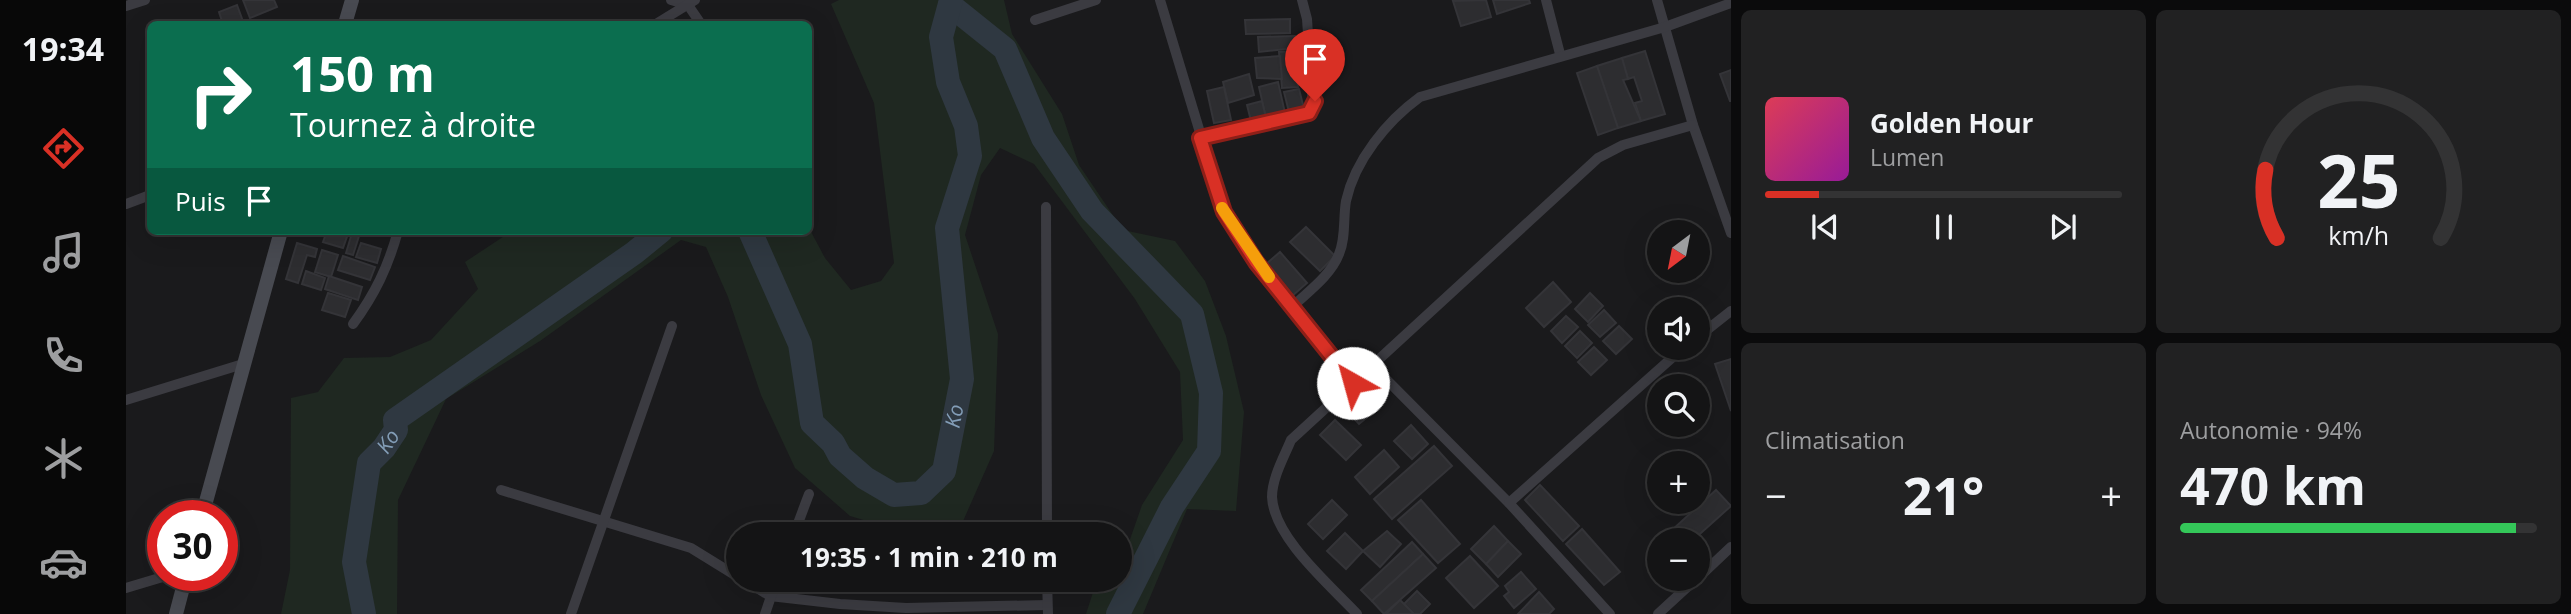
<!DOCTYPE html>
<html lang="fr">
<meta charset="utf-8">
<style>
body{margin:0;font-family:"Open Sans",sans-serif;background:#212122;color:#f1f3f6;height:100vh;display:flex;flex-direction:column;font-size:26px;white-space:nowrap}
*{box-sizing:border-box;margin:0}
p{font-size:23px;color:#9d9ea0}
.icon{flex:none;width:38px;height:38px;fill:none;stroke:currentColor;stroke-width:2;stroke-linecap:round;stroke-linejoin:round}
.map{position:relative;flex:1;overflow:hidden}
.panel{display:flex;flex-direction:column;gap:10px;padding:10px;background:#0b0b0c;width:840px}
.panel>*{flex:none}
.guide{position:absolute;left:21px;top:21px;width:665px;height:214px;border-radius:10px;box-shadow:0 7px 28px #0002,0 0 0 2px #333334;background:#0b6e4f;color:#fff;overflow:hidden}
.needle{width:46px;rotate:212deg}
.fabs{position:absolute;left:1521px;top:220px;display:grid;gap:14px}
.fabs a{display:grid;place-items:center;width:63px;height:63px;border-radius:50%;background:#141415;box-shadow:0 7px 28px #0002,0 0 0 2px #333334;font-size:35px}
.speed{position:absolute;left:21px;top:500px;display:flex;gap:14px;font-size:35px;font-weight:700;text-align:center}
.speed>*{display:grid;place-content:center;width:91px;height:91px;border-radius:50%;background:#141415;box-shadow:0 7px 28px #0002,0 0 0 2px #333334;line-height:1}
.speed .limit{border:10px solid #d22;background:#fff;color:#111}
.pin{position:absolute;display:grid;place-items:center;width:60px;height:60px;color:#fff;margin:-72px -30px;border-radius:50% 50% 50% 0;rotate:-45deg;box-shadow:0 0 7px #0007}
.pin .icon{rotate:45deg}
.me{position:absolute;width:77px;margin:-38px;rotate:322deg;stroke-linejoin:round;filter:drop-shadow(0 0 5px #0008)}
.turn{display:flex;align-items:center;gap:24px;height:147px;padding:0 28px;font-size:32px}
.turn .icon{width:91px;height:91px;stroke-width:2.5}
.turn b{display:block;font-size:49px;line-height:60px}
.then{display:flex;align-items:center;height:66px;padding:0 28px;background:#0003;gap:14px;font-size:26px}
.big{font-size:52px;font-weight:700;line-height:1.1}
.panel .tile{flex:1;display:flex;flex-direction:column;justify-content:center;gap:10px;min-width:0;padding:0 24px;border-radius:10px;background:#212122}
.panel .dial{align-items:center;gap:0}
.dial svg{height:182px;overflow:visible;fill:none;stroke:#333334;stroke-width:7;stroke-linecap:round;text-anchor:middle}
.dial text{fill:#f1f3f6;stroke:none}
.song{display:flex;align-items:center;gap:21px}
.cover{width:84px;height:84px;border-radius:10px;background:linear-gradient(135deg,hsl(350 70% 55%),hsl(300 70% 35%))}
.played{height:7px;border-radius:4px;background:linear-gradient(90deg,#d93025 15%,#333334 15%)}
.keys{display:flex;justify-content:space-around;direction:ltr}
.heat{display:flex;justify-content:space-between;align-items:center;font-size:38px;direction:ltr}
.charge{height:10px;border-radius:5px;background:linear-gradient(90deg,#34c759 94%,#333334 0)}
.panel .tiles{flex:1;display:grid;gap:10px;grid-template-columns:repeat(2,1fr)}
.trip{position:absolute;left:600px;top:522px;width:406px;height:70px;border-radius:35px;background:#141415;box-shadow:0 7px 28px #0002,0 0 0 2px #333334;font-weight:700;line-height:70px;text-align:center}
main{display:flex;flex:1;min-height:0}
.tabs{display:flex;flex-direction:column;width:126px;justify-content:space-around;align-items:center;background:#080808;color:#9d9ea0}
.tabs .icon{width:49px;height:49px}
.tabs .current{color:#d93025}
.tabs b{font-size:32px;color:#f1f3f6}
.map>svg:first-child{display:block}
</style>
<main>
<nav class="tabs">
<b>19:34</b>
<svg class="icon current" aria-label="directions" viewBox="0 0 24 24"><path d="M12 3l9 9-9 9-9-9zM9 14v-3h6M13 9l2 2-2 2"/></svg>
<svg class="icon" aria-label="music" viewBox="0 0 24 24"><path d="M9 18V5l10-2v13"/><circle cx="6" cy="18" r="3"/><circle cx="16" cy="16" r="3"/></svg>
<svg class="icon" aria-label="phone" viewBox="0 0 24 24"><path d="M5 4h4l2 5-3 2q2 4 5 5l2-3 5 2v4C11 20 4 13 5 4z"/></svg>
<svg class="icon" aria-label="climate" viewBox="0 0 24 24"><path d="M12 3v18M4 7l16 10M4 17L20 7"/></svg>
<svg class="icon" aria-label="car" viewBox="0 0 24 24"><path d="M5 17H2v-5l4-1 3-4h7l3 4 3 1v5h-3M9 17h6M6 11h13"/><circle cx="7" cy="17" r="2"/><circle cx="17" cy="17" r="2"/></svg>
</nav>
<div class="map">
<svg width="1605" height="614" viewBox="0 0 1605 614">
<rect width="100%" height="100%" fill="#1a1a1c"/>
<polygon fill="#1f2821" points="713,0 878,0 886,34 936,114 953,165 997,230 1049,241 1079,281 1100,336 1118,412 1110,511 1061,509 1017,614 960,614 970,583 976,579 994,579 994,568 1016,505 1057,440 1054,372 1009,299 908,164 874,148 855,175 839,235 872,334 868,451 834,528 814,534 785,534 724,516 669,468 635,395 602,297 580,247 555,240 414,341 320,399 272,500 271,614 155,614 164,570 165,398 192,392 218,358 264,357 305,340 352,289 339,262 386,231 682,231 683,228 699,258 725,290 755,281 768,263 748,103 705,4"/>
<g fill="none" stroke-linecap="round" stroke-linejoin="round">
<g stroke="#2f3841" stroke-width="24">
<polyline points="824,5 879,49 917,138 966,211 1066,314 1085,393 1083,451 1046,507 992,614"/>
<path id="s1" d="M624,231l50,113 12,79 21,20 7,13 25,22 29,17 27,-2 23,-22 18,-92 -15,-151 23,-72 -4,-30 -18,-44 -7,-45 10,-37"/>
<path id="s2" d="M238,614l-10,-52 15,-99 15,-15 12,-18 -1,-10 239,-167 27,-22"/>
</g>
</g>
<g fill="#2d2d30" stroke="#343438" stroke-width="2">
<polygon points="117,0 148,0 151,7 124,18"/>
<polygon points="1360,0 1365,17 1335,26 1327,1"/>
<polygon points="1367,0 1403,0 1404,3 1371,14"/>
<polygon points="111,5 118,24 97,24 93,12"/>
<polygon points="1164,19 1164,33 1120,34 1119,20"/>
<polygon points="1169,36 1170,48 1133,52 1132,37"/>
<polygon points="1169,51 1172,87 1156,88 1153,52"/>
<polygon points="1519,51 1539,114 1515,121 1509,103 1516,101 1508,77 1502,79 1496,58"/>
<polygon points="1154,56 1156,79 1131,78 1129,58"/>
<polygon points="1496,58 1502,79 1497,80 1515,121 1492,128 1471,66"/>
<polygon points="1471,66 1492,128 1472,135 1451,73"/>
<polygon points="1605,70 1605,101 1604,101 1594,74"/>
<polygon points="1123,74 1128,95 1102,103 1097,82"/>
<polygon points="1152,82 1159,113 1140,118 1133,87"/>
<polygon points="1098,87 1105,120 1088,123 1081,91"/>
<polygon points="1173,89 1178,109 1163,112 1158,92"/>
<polygon points="1136,101 1140,118 1125,121 1121,105"/>
<polygon points="1180,227 1209,256 1194,271 1164,242"/>
<polygon points="201,231 223,231 217,248 197,242"/>
<polygon points="226,233 233,236 227,255 220,253"/>
<polygon points="171,243 191,249 189,257 181,255 172,283 160,279"/>
<polygon points="235,243 255,249 251,263 230,257"/>
<polygon points="196,250 212,255 205,277 189,272"/>
<polygon points="1154,252 1181,283 1166,296 1139,265"/>
<polygon points="217,256 249,267 244,280 212,270"/>
<polygon points="180,271 199,278 195,290 176,284"/>
<polygon points="203,276 236,287 232,300 199,289"/>
<polygon points="1427,282 1445,302 1418,327 1400,308"/>
<polygon points="202,293 225,300 219,317 196,310"/>
<polygon points="1464,293 1477,306 1462,322 1449,309"/>
<polygon points="1478,310 1490,323 1474,337 1462,325"/>
<polygon points="1440,316 1452,327 1436,343 1425,331"/>
<polygon points="1493,326 1506,339 1490,354 1477,341"/>
<polygon points="1454,331 1466,343 1451,358 1439,346"/>
<polygon points="1468,347 1481,360 1465,375 1452,362"/>
<polygon points="1605,359 1605,411 1589,364"/>
<polygon points="1240,386 1257,403 1244,415 1227,397"/>
<polygon points="1231,401 1244,415 1233,424 1221,411"/>
<polygon points="1209,420 1235,445 1220,460 1194,435"/>
<polygon points="1285,425 1302,444 1286,459 1268,441"/>
<polygon points="1308,446 1326,466 1266,519 1248,499"/>
<polygon points="1258,450 1273,467 1244,494 1229,477"/>
<polygon points="1414,485 1453,526 1437,541 1399,500"/>
<polygon points="1590,490 1605,506 1566,541 1555,541 1546,530"/>
<polygon points="1206,500 1221,515 1197,539 1182,524"/>
<polygon points="1295,500 1334,544 1312,563 1272,520"/>
<polygon points="1368,526 1382,541 1360,564 1345,549"/>
<polygon points="1456,529 1494,572 1478,585 1440,544"/>
<polygon points="1261,531 1275,544 1254,567 1237,551"/>
<polygon points="1219,533 1237,551 1220,569 1201,551"/>
<polygon points="1382,541 1395,554 1372,577 1360,564"/>
<polygon points="1286,542 1297,554 1246,601 1235,590"/>
<polygon points="1297,554 1310,568 1258,614 1246,601"/>
<polygon points="1344,556 1372,586 1348,608 1320,578"/>
<polygon points="1395,572 1410,589 1388,608 1378,596 1383,592 1379,586"/>
<polygon points="1291,591 1304,604 1294,614 1288,614 1278,604"/>
<polygon points="1413,592 1428,609 1423,614 1392,614"/>
<polygon points="1274,600 1288,614 1260,614"/>
</g>
<g fill="none" stroke-linecap="round" stroke-linejoin="round">
<g stroke="#3b3b41" stroke-width="10">
<polyline points="545,0 562,5 575,24"/>
<polyline points="1034,0 1098,212 1130,262 1227,383"/>
<polyline points="1420,0 1434,54"/>
<polyline points="1531,0 1567,125 1605,233"/>
<polyline points="0,6 19,0"/>
<polyline points="909,20 970,0"/>
<polyline points="530,24 569,0"/>
<polyline points="1074,138 1183,113 1187,109 1181,19 1176,0"/>
<polyline points="0,204 24,195"/>
<polyline points="920,207 921,534"/>
<path d="M1167,306c16,-15 38,-31 46,-52 7,-16 4,-36 7,-53 9,-41 41,-80 74,-104l245,-70 66,-24"/>
<path d="M227,324c22,-30 35,-57 45,-93"/>
<polyline points="1572,337 1605,311"/>
<polyline points="1247,366 1383,503"/>
<polyline points="0,400 117,364"/>
<polyline points="375,490 565,548 612,577"/>
<polyline points="668,534 683,494"/>
<polyline points="1572,578 1605,547"/>
<polyline points="617,579 644,596 714,604 780,608 921,605"/>
<polyline points="921,579 922,614"/>
<polyline points="0,588 40,576"/>
<polyline points="445,614 546,326"/>
<polyline points="639,614 651,579"/>
<path d="M1231,614c-27,-29 -83,-76 -85,-117 0,-19 12,-40 19,-57l307,-282 25,-13 70,-20"/>
<polyline points="1484,614 1383,503 1557,348"/>
<polyline points="1532,614 1570,579"/>
</g>
<g stroke="#484a51" stroke-width="14">
<polyline points="219,24 226,0"/>
<polyline points="76,516 155,231"/>
<polyline points="50,614 60,576"/>
</g>
</g>
<g fill="none" stroke-linecap="round" stroke-linejoin="round">
<defs>
<polyline id="route" points="1189,101 1183,113 1074,138 1098,212 1130,262 1227,383"/>
</defs>
<use href="#route" stroke="#8d1f18" stroke-width="18"/>
<use href="#route" stroke="#d93025" stroke-width="12"/>
<polyline stroke="#f59e0b" stroke-width="12" points="1096,208 1143,277"/>
</g>
<g text-anchor="middle" stroke-width="7" stroke-linejoin="round" paint-order="stroke">
<g font-size="21" font-style="italic" fill="#839db7" stroke="#151517">
<text dy="7" stroke="none"><textPath href="#s1" startOffset="429">Ko</textPath></text>
<text dy="7" stroke="none"><textPath href="#s2" startOffset="182">Ko</textPath></text>
</g>
</g>
</svg>
<div class="fabs">
<a><svg class="needle" viewBox="-14 -14 28 28"><path d="M0-13l5 13h-10z" fill="#e53935"/><path d="M0 13l5-13h-10z" fill="#9d9ea0"/></svg></a>
<a><svg class="icon" aria-label="sound" viewBox="0 0 24 24"><path d="M4 9h4l5-4v14l-5-4H4zM17 9q2 3 0 6"/></svg></a>
<a><svg class="icon" aria-label="search" viewBox="0 0 24 24"><circle cx="10" cy="10" r="6"/><path d="M15 15l6 6"/></svg></a>
<a>+</a>
<a>−</a>
</div>
<div class="speed"><div class="limit">30</div></div>
<div class="pin" style="left:1189px;top:101px;background:#d93025"><svg class="icon" aria-label="arrive" viewBox="0 0 24 24"><path d="M6 21V4h12l-3 4 3 4H6"/></svg></div>
<svg class="me" style="left:1227px;top:383px" viewBox="-20 -20 40 40"><circle r="19" fill="#fff"/><path d="M0-13L10 11 0 6-10 11z" fill="#d93025"/></svg>
<div class="trip">19:35 · 1 min · 210 m</div>
<div class="guide">
<div class="turn"><svg class="icon" aria-label="right" viewBox="0 0 24 24"><path d="M7 20v-9h11M14 6l5 5-5 5"/></svg><div><b>150 m</b>Tournez à droite</div></div>
<div class="then">Puis<svg class="icon" aria-label="arrive" viewBox="0 0 24 24"><path d="M6 21V4h12l-3 4 3 4H6"/></svg></div>
</div>
</div>
<section class="panel">
<div class="tiles">
<div class="tile">
<div class="song"><i class="cover"></i><div><b>Golden Hour</b><p>Lumen</p></div></div>
<div class="played"></div>
<div class="keys"><svg class="icon" aria-label="previous" viewBox="0 0 24 24"><path d="M18 5L8 12l10 7zM5 5v14"/></svg><svg class="icon" aria-label="pause" viewBox="0 0 24 24"><path d="M8 5v14M16 5v14"/></svg><svg class="icon" aria-label="next" viewBox="0 0 24 24"><path d="M6 5l10 7-10 7zM19 5v14"/></svg></div>
</div>
<div class="tile dial"><svg viewBox="0 0 100 80">
<path d="M14 69A42 42 0 1 1 86 69"/>
<path d="M14 69A42 42 0 0 1 9 39" stroke="#d93025"/>
<text x="50" y="56" font-size="32" font-weight="700">25</text>
<text x="50" y="72" font-size="11">km/h</text>
</svg></div>
<div class="tile"><p>Climatisation</p>
<div class="heat"><a>−</a><b class="big">21°</b><a>+</a></div>
</div>
<div class="tile"><p>Autonomie · 94%</p><b class="big">470 km</b><div class="charge"></div></div>
</div>
</section>
</main>
